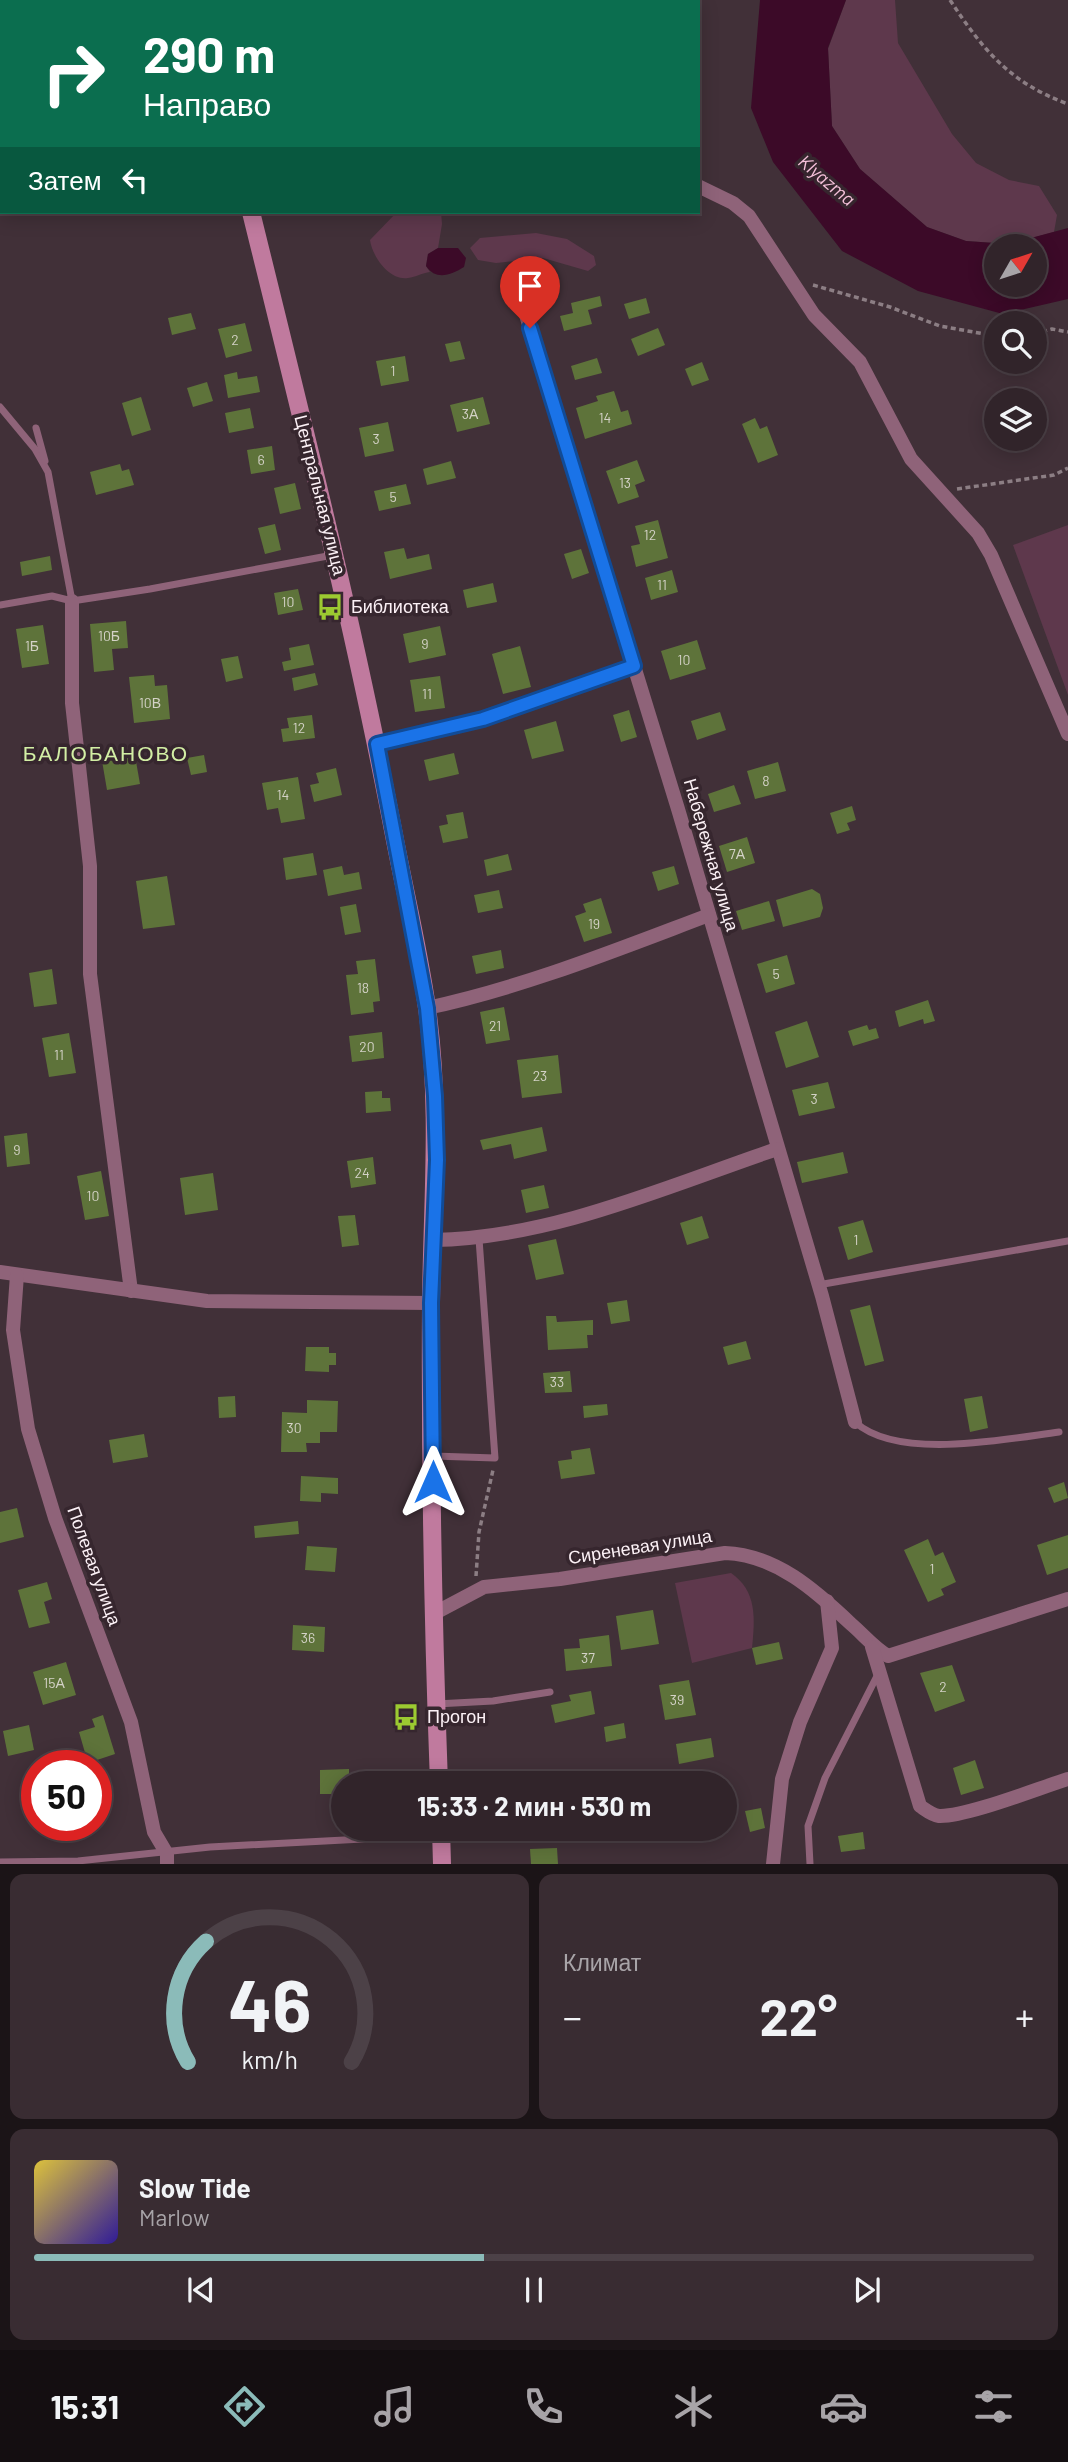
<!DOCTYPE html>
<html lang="ru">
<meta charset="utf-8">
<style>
body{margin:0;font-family:Barlow,sans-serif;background:#392c32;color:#f1f3f6;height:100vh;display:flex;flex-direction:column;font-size:26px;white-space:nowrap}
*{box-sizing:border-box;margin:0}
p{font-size:23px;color:#a8a4a8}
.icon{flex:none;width:38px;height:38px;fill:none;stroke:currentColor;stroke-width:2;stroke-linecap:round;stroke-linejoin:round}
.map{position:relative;height:1864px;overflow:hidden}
.sheet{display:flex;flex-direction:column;gap:10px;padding:10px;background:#1b1417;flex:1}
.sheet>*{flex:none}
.hud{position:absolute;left:0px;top:0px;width:700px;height:214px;box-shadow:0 4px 18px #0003,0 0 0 2px #4c4147;background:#0b6e4f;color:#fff;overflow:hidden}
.needle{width:46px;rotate:51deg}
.controls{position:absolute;left:984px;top:234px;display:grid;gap:14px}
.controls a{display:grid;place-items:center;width:63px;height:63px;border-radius:50%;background:#31242a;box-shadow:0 4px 18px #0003,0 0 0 2px #4c4147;font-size:35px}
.speed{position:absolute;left:21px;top:1750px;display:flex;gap:14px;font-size:35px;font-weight:700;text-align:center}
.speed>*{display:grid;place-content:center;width:91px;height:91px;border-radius:50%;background:#31242a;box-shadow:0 4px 18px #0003,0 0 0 2px #4c4147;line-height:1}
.speed .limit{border:10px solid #d22;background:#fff;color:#111}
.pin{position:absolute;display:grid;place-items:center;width:60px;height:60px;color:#fff;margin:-72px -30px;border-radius:50% 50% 50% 0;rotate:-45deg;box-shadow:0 0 7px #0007}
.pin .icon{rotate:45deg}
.me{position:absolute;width:77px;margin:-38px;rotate:0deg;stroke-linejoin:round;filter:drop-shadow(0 0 5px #0008)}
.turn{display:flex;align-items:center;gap:24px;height:147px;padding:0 28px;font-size:32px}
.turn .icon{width:91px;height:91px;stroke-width:2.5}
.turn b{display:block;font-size:49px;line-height:60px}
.then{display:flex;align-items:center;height:66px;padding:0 28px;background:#0003;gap:14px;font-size:26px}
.big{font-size:52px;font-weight:700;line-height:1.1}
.sheet .widget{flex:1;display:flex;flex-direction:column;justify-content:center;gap:10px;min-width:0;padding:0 24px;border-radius:14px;background:#392c32}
.sheet .dial{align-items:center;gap:0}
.dial svg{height:182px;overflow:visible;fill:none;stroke:#4c4147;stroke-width:7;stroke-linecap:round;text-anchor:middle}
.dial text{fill:#f1f3f6;stroke:none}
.song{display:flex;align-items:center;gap:21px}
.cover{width:84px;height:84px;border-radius:10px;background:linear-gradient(135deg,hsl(50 70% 55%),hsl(250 70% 35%))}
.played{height:7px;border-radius:4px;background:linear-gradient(90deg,#8bbbb9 45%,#4c4147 45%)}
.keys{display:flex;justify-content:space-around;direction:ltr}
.heat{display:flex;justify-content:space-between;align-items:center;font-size:38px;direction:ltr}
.sheet .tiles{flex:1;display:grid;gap:10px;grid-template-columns:1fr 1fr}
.widget:last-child{grid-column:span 2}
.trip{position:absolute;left:331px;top:1771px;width:406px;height:70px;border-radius:35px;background:#31242a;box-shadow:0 4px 18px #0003,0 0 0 2px #4c4147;font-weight:700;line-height:70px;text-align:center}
.tab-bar{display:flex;height:112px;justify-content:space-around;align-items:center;background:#140e11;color:#a8a4a8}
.tab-bar .icon{width:49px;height:49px}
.tab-bar .on{color:#8bbbb9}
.tab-bar b{font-size:32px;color:#f1f3f6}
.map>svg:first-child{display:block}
</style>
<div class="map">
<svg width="1068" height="1864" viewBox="0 0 1068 1864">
<rect width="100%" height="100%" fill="#413038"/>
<g fill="#5e384c">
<polygon points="846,0 895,0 898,43 952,134 976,163 1009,180 1039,186 1057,215 1054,232 1009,244 966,241 927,227 860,169 832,126 828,49"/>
<path d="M397,212h44l1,12 -4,24 -10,6 -2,12 4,6c-8,1 -14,5 -22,6 -19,3 -36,-22 -38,-38z"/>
<polygon points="536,233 567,239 594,256 596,265 588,271 543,258 496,263 478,260 470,248 480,238"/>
<polygon points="1068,525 1068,695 1013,545"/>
<path d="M731,1573c26,18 24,45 21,75l-60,15 -17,-80z"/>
</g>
<g fill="#3c0a28" fill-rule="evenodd">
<path d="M760,0h86l-18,48 4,78 28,43 67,58 39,14 43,3 59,-16v71l-65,15 -85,-23 -76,-40 -69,-89 -22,-54zM996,247h38v38h-38z"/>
<path d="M438,248h20l8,10 -2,9c-13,8 -28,14 -38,-1l2,-12z"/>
</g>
<g fill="#5e733a">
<polygon points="600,296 602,306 588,310 592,324 564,331 560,316 573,313 571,303"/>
<polygon points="646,298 650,313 629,319 624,304"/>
<polygon points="191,313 196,329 172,335 168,318"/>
<polygon points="245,323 252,351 226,358 218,329"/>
<polygon points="658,328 665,345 638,356 631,339"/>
<polygon points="460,341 465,359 450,362 445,344"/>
<polygon points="405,356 409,381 381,386 376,361"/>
<polygon points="597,358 602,373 575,380 571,366"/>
<polygon points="702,362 709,380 692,386 685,369"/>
<polygon points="237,372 238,379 257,376 260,392 228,398 224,375"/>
<polygon points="207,382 213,401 193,407 187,388"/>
<polygon points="614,391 621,412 628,410 632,424 585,439 576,408 598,401 596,396"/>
<polygon points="141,397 151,430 132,436 122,403"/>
<polygon points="483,397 490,424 457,432 450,405"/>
<polygon points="250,408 254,428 229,433 225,413"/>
<polygon points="755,418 760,429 767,426 778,455 758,463 742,424"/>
<polygon points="388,422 394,451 365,457 359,428"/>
<polygon points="272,446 275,470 251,474 247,450"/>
<polygon points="637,460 645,481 635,485 639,497 618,504 606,471"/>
<polygon points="451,461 456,478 427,485 423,469"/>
<polygon points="120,464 122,471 129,469 134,485 96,495 90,472"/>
<polygon points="295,483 301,509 280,514 274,488"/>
<polygon points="406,484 411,504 379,511 374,491"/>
<polygon points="658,520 668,558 636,567 631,546 640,544 635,526"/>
<polygon points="275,524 281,550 265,554 258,528"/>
<polygon points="404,548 407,559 429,554 432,569 390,579 384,552"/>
<polygon points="581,549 589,573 572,579 564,554"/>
<polygon points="50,556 52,570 22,576 20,562"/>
<polygon points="672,570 678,592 651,600 645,578"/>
<polygon points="493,583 497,602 467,608 463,590"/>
<polygon points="298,589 303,610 278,615 274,593"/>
<polygon points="126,621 128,648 112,649 114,670 94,672 90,624"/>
<polygon points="43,625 49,664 22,668 16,629"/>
<polygon points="440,626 446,655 409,663 403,634"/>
<polygon points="697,640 706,669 670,680 661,651"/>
<polygon points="309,644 314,665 284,671 282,662 291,660 289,648"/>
<polygon points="520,646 531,687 503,694 492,654"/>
<polygon points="238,656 243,678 226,682 221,659"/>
<polygon points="315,673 318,685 294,691 292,678"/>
<polygon points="154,675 155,686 167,685 170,719 134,723 129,677"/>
<polygon points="440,676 445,708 415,712 410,680"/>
<polygon points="629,710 637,737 621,742 613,715"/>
<polygon points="720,712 726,730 697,740 691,721"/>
<polygon points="312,715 315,738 283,742 281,729 289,728 287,718"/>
<polygon points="556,721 564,751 532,759 524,730"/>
<polygon points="134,750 140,784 107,790 101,755"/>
<polygon points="454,753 459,774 429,781 424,760"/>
<polygon points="204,755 207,772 191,775 187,758"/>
<polygon points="778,762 786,791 755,799 747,771"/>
<polygon points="336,768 342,795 314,802 310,785 319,783 316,773"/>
<polygon points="298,777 305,819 281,823 278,808 267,810 262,783"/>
<polygon points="734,785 741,804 714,812 708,794"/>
<polygon points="852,806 856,820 847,823 850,830 837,834 830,813"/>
<polygon points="463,812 468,838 443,843 439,826 448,824 446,815"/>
<polygon points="747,837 755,863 727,872 719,846"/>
<polygon points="313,853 317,875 286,880 283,858"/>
<polygon points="508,854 512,870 487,876 484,860"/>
<polygon points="342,866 344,875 359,872 362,889 328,896 323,870"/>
<polygon points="674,866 679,884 658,891 652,872"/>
<polygon points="167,876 175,925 143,929 136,881"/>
<polygon points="812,889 820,894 823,908 820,917 783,927 776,900"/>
<polygon points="499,890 503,908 478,913 474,895"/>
<polygon points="601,898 612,933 584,942 575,916 586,912 583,904"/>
<polygon points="769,901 775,921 742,930 736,911"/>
<polygon points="356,904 361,932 345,935 340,907"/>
<polygon points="501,950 504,968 476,974 472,956"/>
<polygon points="787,955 795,984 766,993 757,964"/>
<polygon points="375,959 380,1001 373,1002 374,1012 351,1015 346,975 358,974 356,961"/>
<polygon points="52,969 57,1004 34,1007 29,973"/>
<polygon points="928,1000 935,1021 924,1024 923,1019 899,1027 895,1011"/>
<polygon points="504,1007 510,1040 486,1044 480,1012"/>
<polygon points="807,1021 819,1057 786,1068 775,1032"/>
<polygon points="867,1025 869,1030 876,1028 879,1038 853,1046 848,1031"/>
<polygon points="382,1032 384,1058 352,1062 349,1036"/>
<polygon points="69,1033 76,1073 49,1077 42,1038"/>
<polygon points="558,1055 562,1093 522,1098 517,1060"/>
<polygon points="828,1082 835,1108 799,1116 792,1090"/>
<polygon points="382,1091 382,1098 390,1098 391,1111 366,1113 365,1092"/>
<polygon points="542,1127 547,1151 514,1159 511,1144 483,1150 480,1140"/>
<polygon points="27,1133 30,1164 7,1167 4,1136"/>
<polygon points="843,1152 848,1173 802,1183 797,1162"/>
<polygon points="373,1157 376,1184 351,1188 347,1161"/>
<polygon points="101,1171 109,1216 85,1220 77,1176"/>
<polygon points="213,1173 218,1210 185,1215 180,1178"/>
<polygon points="544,1185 549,1208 526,1213 521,1190"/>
<polygon points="355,1215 359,1245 342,1247 338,1216"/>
<polygon points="702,1216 709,1238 687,1245 680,1223"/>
<polygon points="863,1220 873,1252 848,1260 838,1227"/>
<polygon points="556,1239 564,1274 536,1280 528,1245"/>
<polygon points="627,1300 630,1321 611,1324 607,1303"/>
<polygon points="870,1305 884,1361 865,1366 850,1310"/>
<polygon points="546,1316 556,1316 557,1322 593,1320 593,1335 587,1335 588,1348 548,1350"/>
<polygon points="746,1341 751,1359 728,1365 723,1347"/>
<polygon points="306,1347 329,1347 329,1353 336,1353 336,1365 329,1365 329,1372 305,1371"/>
<polygon points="570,1371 572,1392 545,1393 543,1373"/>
<polygon points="235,1396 236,1417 219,1418 218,1397"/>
<polygon points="982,1396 988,1428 970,1432 964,1399"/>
<polygon points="307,1400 338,1401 337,1432 320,1432 320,1443 306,1443 307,1452 281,1452 282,1412 307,1413"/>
<polygon points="607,1404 608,1415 584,1418 583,1406"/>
<polygon points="144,1434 148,1457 113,1463 109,1440"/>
<polygon points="590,1448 595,1474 561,1479 558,1461 572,1459 571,1451"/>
<polygon points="301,1476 338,1478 338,1494 321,1493 321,1502 300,1501"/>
<polygon points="1064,1482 1068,1498 1054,1503 1048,1488"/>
<polygon points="17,1508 24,1537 0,1543 0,1512"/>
<polygon points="298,1521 299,1534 255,1538 254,1526"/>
<polygon points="1068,1535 1068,1568 1047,1575 1037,1545"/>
<polygon points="928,1539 935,1556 943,1552 956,1582 941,1589 944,1595 928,1602 904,1550"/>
<polygon points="307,1546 337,1548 335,1572 305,1570"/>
<polygon points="47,1582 52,1599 44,1602 50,1623 29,1628 18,1590"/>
<polygon points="653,1610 659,1644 621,1650 616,1616"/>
<polygon points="293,1625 325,1627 324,1652 292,1650"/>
<polygon points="609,1635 612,1666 566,1671 564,1649 580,1648 579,1639"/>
<polygon points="779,1642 783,1659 756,1665 752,1648"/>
<polygon points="66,1662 76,1695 43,1705 33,1672"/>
<polygon points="952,1665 965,1701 935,1712 920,1673"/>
<polygon points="689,1680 696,1715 665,1720 659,1685"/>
<polygon points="591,1691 595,1714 555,1723 551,1705 571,1701 569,1695"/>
<polygon points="103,1715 115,1754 88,1763 79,1732 95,1727 92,1719"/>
<polygon points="624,1723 626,1738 606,1742 604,1727"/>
<polygon points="29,1725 34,1750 8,1756 3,1731"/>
<polygon points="711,1738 714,1757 679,1764 676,1744"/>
<polygon points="975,1760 984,1788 961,1795 953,1768"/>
<polygon points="349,1769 349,1783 343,1783 343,1794 320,1794 320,1770"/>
<polygon points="761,1808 765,1828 750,1832 745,1811"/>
<polygon points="687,1829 725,1829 726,1833 688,1839"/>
<polygon points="863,1832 865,1849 841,1852 838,1836"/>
<polygon points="557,1848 558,1864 531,1864 530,1849"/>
</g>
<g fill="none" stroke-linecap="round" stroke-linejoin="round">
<g stroke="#8c7e84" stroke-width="3.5" stroke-dasharray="5 3.5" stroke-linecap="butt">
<polyline points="552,0 553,2"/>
<path d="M950,0c33,50 60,83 118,104"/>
<polyline points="813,285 890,307 940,326 996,336"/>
<polyline points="1034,334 1052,329 1068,332"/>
<polyline points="957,489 1054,475 1068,468"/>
<polyline points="476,1576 479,1532 493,1470"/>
</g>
<g stroke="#8f6379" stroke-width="7">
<polyline points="0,407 35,449 48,472 72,601"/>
<polyline points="36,428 45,461"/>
<polyline points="0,605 52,596 72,601 150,589 333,555"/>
<polyline points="818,1285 1068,1241"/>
<path d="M855,1422c43,39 151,17 204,10"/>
<polyline points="433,1456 495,1458 479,1239"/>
<polyline points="436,1704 493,1701 550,1692"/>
<polyline points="0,1862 78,1861 210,1847 439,1835"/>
<polyline points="810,1864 808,1826 825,1778 878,1674"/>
</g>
<g stroke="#8f6379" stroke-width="14">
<polyline points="501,0 503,2"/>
<polyline points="0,95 2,94"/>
<polyline points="698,186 733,203 749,216 814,315 860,362 911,459 978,533 991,555 1068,734"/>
<polyline points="522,302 678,809 822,1296 855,1422"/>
<polyline points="72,601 72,703 90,866 90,974 131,1291"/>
<polyline points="377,744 460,726 634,666"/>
<path d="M427,1008c98,-21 189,-58 282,-93"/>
<path d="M433,1240c119,-2 232,-53 344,-91"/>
<polyline points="0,1272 207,1301 431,1303"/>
<polyline points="17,1275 13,1330 28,1429 55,1518 131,1722 154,1832 167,1854 167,1864"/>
<path d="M433,1614l51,-27 76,-8 165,-26c51,2 90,37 126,71 13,11 22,23 37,32l180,-57"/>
<path d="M872,1647l48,159c6,4 12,9 19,10 27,1 100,-28 129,-37"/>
<polyline points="773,1864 782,1779 800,1722 832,1648 827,1601"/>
</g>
<g stroke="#c07a9e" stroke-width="18">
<polyline points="195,0 195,2"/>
<path d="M251,212c51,207 103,414 143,623 11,58 25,115 33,173 14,99 5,196 4,295 -1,160 2,320 8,480"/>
<polyline points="441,1829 442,1864"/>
</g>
</g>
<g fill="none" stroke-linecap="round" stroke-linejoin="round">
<defs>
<polyline id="route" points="433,1482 431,1303 437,1160 435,1096 427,1008 377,744 483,719 634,666 530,328"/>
</defs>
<use href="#route" stroke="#114b97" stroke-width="18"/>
<use href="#route" stroke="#1a73e8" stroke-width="12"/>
</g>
<defs>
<symbol id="bus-bare" viewBox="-9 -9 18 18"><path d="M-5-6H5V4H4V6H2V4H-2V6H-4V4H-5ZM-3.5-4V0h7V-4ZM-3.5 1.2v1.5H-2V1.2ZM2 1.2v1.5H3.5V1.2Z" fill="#9cca31" stroke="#36262e" stroke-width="2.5" paint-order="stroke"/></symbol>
</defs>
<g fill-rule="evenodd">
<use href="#bus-bare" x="311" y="588" width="38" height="38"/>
<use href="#bus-bare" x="387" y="1698" width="38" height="38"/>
</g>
<g text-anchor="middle" stroke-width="7" stroke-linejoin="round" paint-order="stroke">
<g font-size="14" fill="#d4d2c7">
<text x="235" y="345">2</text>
<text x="393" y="376">1</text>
<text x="470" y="419">3А</text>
<text x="605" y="423">14</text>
<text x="376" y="444">3</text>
<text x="261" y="465">6</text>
<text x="625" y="488">13</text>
<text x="393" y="502">5</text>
<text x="650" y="540">12</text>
<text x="662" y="590">11</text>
<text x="288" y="607">10</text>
<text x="109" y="641">10Б</text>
<text x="425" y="649">9</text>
<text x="32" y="651">1Б</text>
<text x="684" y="665">10</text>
<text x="427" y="699">11</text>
<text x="150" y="708">10В</text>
<text x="299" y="733">12</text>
<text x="766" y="786">8</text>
<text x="283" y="800">14</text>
<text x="737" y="859">7А</text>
<text x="594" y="929">19</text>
<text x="776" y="979">5</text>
<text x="363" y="993">18</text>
<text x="495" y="1031">21</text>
<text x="367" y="1052">20</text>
<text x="59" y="1060">11</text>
<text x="540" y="1081">23</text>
<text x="814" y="1104">3</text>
<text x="17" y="1155">9</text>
<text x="362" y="1178">24</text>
<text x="93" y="1201">10</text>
<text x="856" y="1245">1</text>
<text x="557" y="1387">33</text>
<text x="294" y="1433">30</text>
<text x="932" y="1574">1</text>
<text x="308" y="1643">36</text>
<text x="588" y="1663">37</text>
<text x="54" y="1688">15А</text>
<text x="943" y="1692">2</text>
<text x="677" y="1705">39</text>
</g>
<g font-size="18" fill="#fcf1f6" stroke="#36262e">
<text transform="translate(320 495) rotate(76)" y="6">Центральная улица</text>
<text transform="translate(711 855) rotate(74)" y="6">Набережная улица</text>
<text transform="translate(640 1547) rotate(-9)" y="6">Сиреневая улица</text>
<text transform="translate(94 1566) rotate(70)" y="6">Полевая улица</text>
</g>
<g font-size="18" fill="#fcf1f6" stroke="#36262e" text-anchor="start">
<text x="351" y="613">Библиотека</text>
<text x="427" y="1723">Прогон</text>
</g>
<g font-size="19" font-style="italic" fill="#f5c1da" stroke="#36262e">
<text transform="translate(827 180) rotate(40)" y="7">Klyazma</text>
</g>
<g font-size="21" letter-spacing="2" fill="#d3efa5" stroke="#36262e">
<text x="106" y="761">БАЛОБАНОВО</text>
</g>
</g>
</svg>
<div class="controls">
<a><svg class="needle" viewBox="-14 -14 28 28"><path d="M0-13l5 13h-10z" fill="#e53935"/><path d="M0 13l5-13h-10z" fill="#a8a4a8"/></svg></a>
<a><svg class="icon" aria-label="search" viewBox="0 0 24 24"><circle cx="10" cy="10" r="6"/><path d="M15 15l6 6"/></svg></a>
<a><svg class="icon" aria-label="layers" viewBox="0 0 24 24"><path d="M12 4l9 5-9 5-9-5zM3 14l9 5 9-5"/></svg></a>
</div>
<div class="speed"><div class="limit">50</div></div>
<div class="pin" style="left:530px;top:328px;background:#d93025"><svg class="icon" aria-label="arrive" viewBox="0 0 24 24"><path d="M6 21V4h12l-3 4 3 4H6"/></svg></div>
<svg class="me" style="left:433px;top:1482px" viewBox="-20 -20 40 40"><path d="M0-17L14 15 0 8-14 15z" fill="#1a73e8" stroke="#fff" stroke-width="4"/></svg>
<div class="trip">15:33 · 2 мин · 530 m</div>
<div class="hud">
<div class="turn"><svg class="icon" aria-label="right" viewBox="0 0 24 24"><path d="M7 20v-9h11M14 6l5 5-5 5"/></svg><div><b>290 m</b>Направо</div></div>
<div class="then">Затем<svg class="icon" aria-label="left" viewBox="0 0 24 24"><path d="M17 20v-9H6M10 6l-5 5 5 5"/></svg></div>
</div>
</div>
<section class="sheet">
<div class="tiles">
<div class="widget dial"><svg viewBox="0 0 100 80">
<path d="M14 69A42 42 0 1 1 86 69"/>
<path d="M14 69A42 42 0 0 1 22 16" stroke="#8bbbb9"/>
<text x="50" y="56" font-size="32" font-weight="700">46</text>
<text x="50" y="72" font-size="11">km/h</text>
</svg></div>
<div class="widget"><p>Климат</p>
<div class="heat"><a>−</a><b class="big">22°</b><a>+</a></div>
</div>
<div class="widget">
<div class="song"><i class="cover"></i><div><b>Slow Tide</b><p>Marlow</p></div></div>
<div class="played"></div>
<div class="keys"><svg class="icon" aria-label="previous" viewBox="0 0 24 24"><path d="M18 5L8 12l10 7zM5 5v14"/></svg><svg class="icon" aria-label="pause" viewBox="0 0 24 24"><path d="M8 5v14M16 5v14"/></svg><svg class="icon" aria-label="next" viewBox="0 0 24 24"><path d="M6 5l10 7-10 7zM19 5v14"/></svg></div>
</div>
</div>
</section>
<nav class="tab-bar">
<b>15:31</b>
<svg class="icon on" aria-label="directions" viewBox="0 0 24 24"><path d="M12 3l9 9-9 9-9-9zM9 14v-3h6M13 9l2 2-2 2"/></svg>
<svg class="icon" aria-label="music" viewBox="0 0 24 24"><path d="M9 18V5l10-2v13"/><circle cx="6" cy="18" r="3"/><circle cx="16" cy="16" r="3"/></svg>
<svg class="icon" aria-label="phone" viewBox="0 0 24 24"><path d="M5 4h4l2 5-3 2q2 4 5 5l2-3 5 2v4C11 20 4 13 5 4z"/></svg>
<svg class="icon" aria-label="climate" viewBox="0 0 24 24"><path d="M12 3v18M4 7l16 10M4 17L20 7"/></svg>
<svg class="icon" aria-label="car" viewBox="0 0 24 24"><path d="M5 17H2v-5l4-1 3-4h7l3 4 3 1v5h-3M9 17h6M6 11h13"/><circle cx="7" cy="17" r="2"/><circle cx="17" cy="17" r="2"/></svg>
<svg class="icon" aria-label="filters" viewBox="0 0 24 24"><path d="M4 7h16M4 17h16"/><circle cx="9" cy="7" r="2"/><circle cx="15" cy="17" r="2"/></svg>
</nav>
